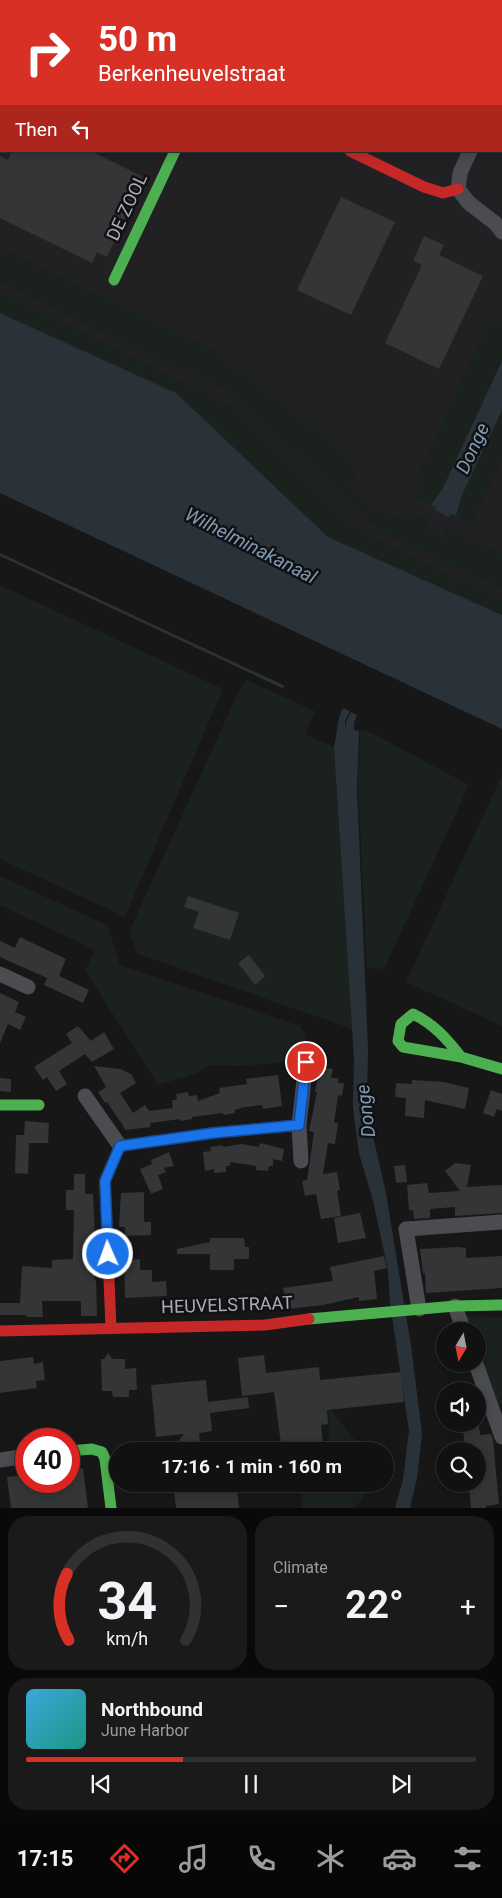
<!DOCTYPE html>
<meta charset="utf-8">
<style>
body{margin:0;font-family:Roboto,sans-serif;background:#1a1a1a;color:#f1f3f6;height:100vh;display:flex;flex-direction:column;font-size:19px;white-space:nowrap}
*{box-sizing:border-box;margin:0}
p{font-size:16px;color:#9c9d9f}
.icon{flex:none;width:28px;height:28px;fill:none;stroke:currentColor;stroke-width:2;stroke-linecap:round;stroke-linejoin:round}
.map{position:relative;height:1508px;overflow:hidden}
.panel{display:flex;flex-direction:column;gap:8px;padding:8px;background:#090909;flex:1}
.panel>*{flex:none}
.banner{position:absolute;left:0px;top:0px;width:502px;height:152px;box-shadow:0 2px 12px #0003,0 0 0 1px #303131;background:#d93025;color:#fff;overflow:hidden}
.needle{width:32px;rotate:190deg}
.controls{position:absolute;left:436px;top:1322px;display:grid;gap:10px}
.controls a{display:grid;place-items:center;width:50px;height:50px;border-radius:50%;background:#111;box-shadow:0 2px 12px #0003,0 0 0 1px #303131;font-size:25px}
.speed{position:absolute;left:15px;top:1428px;display:flex;gap:10px;font-size:25px;font-weight:700;text-align:center}
.speed>*{display:grid;place-content:center;width:65px;height:65px;border-radius:50%;background:#111;box-shadow:0 2px 12px #0003,0 0 0 1px #303131;line-height:1}
.speed .limit{border:8px solid #d22;background:#fff;color:#111}
.pin{position:absolute;display:grid;place-items:center;width:42px;height:42px;color:#fff;margin:-21px;border:2px solid #fff;border-radius:50%;box-shadow:0 1px 5px #0007}
.me{position:absolute;width:55px;margin:-28px;rotate:358deg;stroke-linejoin:round;filter:drop-shadow(0 0 4px #0008)}
.turn{display:flex;align-items:center;gap:18px;height:105px;padding:0 15px;font-size:22px}
.turn .icon{width:65px;height:65px;stroke-width:2.5}
.turn b{display:block;font-size:35px;line-height:42px}
.then{display:flex;align-items:center;height:48px;padding:0 15px;background:#0003;gap:10px;font-size:19px}
.big{font-size:38px;font-weight:700;line-height:1.1}
.panel .card{flex:1;display:flex;flex-direction:column;justify-content:center;gap:8px;min-width:0;padding:0 18px;border-radius:20px;background:#1a1a1a}
.panel .dial{align-items:center;gap:0}
.dial svg{height:130px;overflow:visible;fill:none;stroke:#303131;stroke-width:7;stroke-linecap:round;text-anchor:middle}
.dial text{fill:#f1f3f6;stroke:none}
.song{display:flex;align-items:center;gap:15px}
.cover{width:60px;height:60px;border-radius:8px;background:linear-gradient(135deg,hsl(200 70% 55%),hsl(170 70% 35%))}
.played{height:5px;border-radius:2px;background:linear-gradient(90deg,#d93025 35%,#303131 35%)}
.keys{display:flex;justify-content:space-around;direction:ltr}
.heat{display:flex;justify-content:space-between;align-items:center;font-size:28px;direction:ltr}
.panel .tiles{flex:1;display:grid;gap:8px;grid-template-columns:1fr 1fr}
.card:last-child{grid-column:span 2}
.trip{position:absolute;left:109px;top:1442px;width:285px;height:50px;border-radius:25px;background:#111;box-shadow:0 2px 12px #0003,0 0 0 1px #303131;font-weight:700;line-height:50px;text-align:center}
.tabs{display:flex;height:80px;justify-content:space-around;align-items:center;background:#070707;color:#9c9d9f}
.tabs .icon{width:35px;height:35px}
.tabs .selected{color:#d93025}
.tabs b{font-size:22px;color:#f1f3f6}
.map>svg:first-child{display:block}
</style>
<div class="map">
<svg width="502" height="1508" viewBox="0 0 502 1508">
<rect width="100%" height="100%" fill="#171717"/>
<path fill="#212124" fill-rule="evenodd" d="M0,0h502v608l-155,-72 -174,-155 -173,-84zM1,1h500v150h-500z"/>
<g fill="#1b211c">
<polygon points="0,247 217,352 361,464 349,485 375,508 403,519 406,510 429,520 424,529 441,537 446,528 502,554 502,589 393,537 359,516 259,418 243,403 223,390 0,282"/>
<polygon points="0,293 218,398 237,411 252,425 352,524 389,546 502,599 502,615 328,537 176,394 0,313"/>
<polygon points="502,316 502,361 443,488 431,505 415,498 418,486 412,483 417,477 483,333"/>
<polygon points="502,410 502,462 471,524 456,515 462,495"/>
<polygon points="0,585 223,689 125,917 0,859"/>
<polygon points="247,680 315,711 305,734 334,747 352,1029 138,954 130,935 132,925 242,684"/>
<polygon points="366,730 469,785 384,969 367,968 358,788 360,732"/>
<polygon points="502,775 502,1026 406,982"/>
<polygon points="0,876 107,925 120,965 300,1026 306,1035 302,1061 237,1066 210,1065 194,1074 158,1085 85,970 95,950 0,905"/>
<polygon points="465,1316 502,1317 502,1405 495,1405 478,1353 478,1331 470,1331"/>
<polygon points="329,1408 364,1451 328,1451"/>
<path d="M299,1484h69c0,9 -9,22 -18,24 -11,0 -36,0 -48,0z"/>
</g>
<g fill="#2a3239">
<polygon points="0,313 176,393 328,537 502,615 502,729 0,493"/>
<polygon points="502,361 502,410 462,495 456,515 450,514 449,517 435,510 436,507 431,505 443,488"/>
<polygon points="0,553 283,685 284,687 282,688 0,556"/>
<path d="M343,708l7,3 -5,10v10l1,-9 5,-10 6,3 -3,8v7l5,1 -2,60 11,256 -1,53 3,23 16,70 25,153 11,88 -5,44 -7,30h-15l8,-28 6,-50 -19,-127 -2,-33 -15,-69 -14,-48 -6,-45 1,-48 -20,-313c4,-15 2,-26 9,-39z"/>
</g>
<g fill="#343537">
<polygon points="12,151 91,151 145,178 107,257 97,252 92,263 0,218 0,156 8,160"/>
<polygon points="341,197 395,222 351,315 297,290"/>
<polygon points="424,236 444,245 439,255 483,276 439,369 385,343 422,265 413,261"/>
<polygon points="188,896 239,913 230,940 193,928 199,912 184,907"/>
<polygon points="20,937 66,959 59,976 89,990 83,1003 44,985 47,978 0,957 0,941 15,948"/>
<polygon points="249,955 265,976 255,985 238,963"/>
<polygon points="0,993 19,1002 15,1012 26,1017 20,1030 8,1024 0,1043"/>
<polygon points="78,1026 91,1041 104,1032 114,1049 92,1062 85,1054 59,1071 67,1084 56,1091 47,1077 43,1080 34,1067 72,1043 66,1034"/>
<polygon points="94,1066 120,1069 131,1074 136,1083 120,1093 133,1113 145,1105 149,1111 173,1108 172,1100 177,1100 176,1094 188,1092 189,1096 197,1095 198,1101 220,1093 219,1088 247,1084 246,1079 278,1075 282,1106 263,1109 262,1105 245,1107 235,1110 235,1113 223,1115 223,1113 192,1117 192,1119 180,1121 180,1119 150,1123 151,1127 125,1130 121,1121 121,1123 107,1102 105,1103 98,1092 106,1087"/>
<polygon points="321,1067 333,1069 331,1078 338,1078 338,1083 344,1083 342,1096 338,1095 334,1123 338,1123 335,1144 328,1143 323,1174 337,1172 340,1190 337,1191 341,1216 321,1219 316,1194 305,1196 302,1181 307,1180 310,1161 314,1132 309,1131 317,1092 315,1092 317,1080 319,1080"/>
<polygon points="0,1078 11,1079 11,1092 0,1091"/>
<polygon points="412,1080 444,1082 469,1088 465,1109 425,1100 424,1118 405,1116 406,1098 395,1097 396,1083 412,1084"/>
<polygon points="491,1090 502,1094 502,1111 497,1109 494,1117 483,1113"/>
<polygon points="25,1121 49,1123 48,1143 29,1143 28,1174 15,1173 16,1135 24,1135"/>
<polygon points="260,1143 284,1149 282,1161 273,1159 273,1166 269,1166 268,1171 256,1170 256,1166 230,1162 230,1166 226,1166 226,1172 214,1173 214,1169 205,1171 203,1152 211,1151 210,1147 223,1145 223,1147 242,1144 259,1147"/>
<polygon points="169,1152 174,1166 164,1168 166,1172 158,1175 163,1189 151,1194 140,1169 152,1164 151,1160"/>
<polygon points="455,1163 471,1165 467,1187 502,1185 502,1213 455,1216 455,1207 430,1209 430,1218 414,1219 413,1210 409,1210 407,1185 427,1183 429,1193 460,1191 445,1171"/>
<polygon points="405,1165 407,1182 396,1183 394,1166"/>
<polygon points="74,1174 85,1174 85,1194 93,1194 96,1255 94,1280 96,1279 97,1316 81,1316 81,1301 42,1301 43,1317 26,1317 26,1315 0,1315 0,1303 20,1303 22,1266 52,1268 52,1260 73,1259 74,1210 66,1210 66,1190 74,1190"/>
<polygon points="144,1192 144,1222 151,1222 151,1235 125,1236 125,1227 119,1227 121,1193"/>
<polygon points="360,1213 366,1238 338,1243 334,1218"/>
<polygon points="210,1238 244,1238 245,1247 249,1247 249,1259 234,1259 234,1270 210,1270 210,1254 177,1254 177,1249 210,1242"/>
<polygon points="459,1247 466,1248 466,1258 502,1256 502,1288 426,1293 425,1273 423,1273 420,1249"/>
<polygon points="384,1256 387,1268 374,1271 377,1299 359,1301 359,1297 323,1305 287,1309 283,1288 333,1281 330,1267"/>
<polygon points="140,1259 140,1270 152,1270 152,1282 166,1281 167,1296 125,1298 124,1261"/>
<polygon points="108,1353 113,1359 125,1359 125,1369 136,1368 137,1390 129,1390 129,1397 113,1397 112,1391 102,1391 101,1359 104,1359"/>
<polygon points="264,1355 266,1373 319,1367 320,1380 401,1372 404,1402 327,1410 328,1424 321,1425 324,1451 282,1451 274,1392 242,1396 238,1358"/>
<polygon points="33,1357 34,1364 43,1362 45,1380 36,1381 37,1388 0,1393 0,1361"/>
<polygon points="206,1380 208,1402 248,1397 249,1408 210,1413 212,1431 199,1433 201,1451 171,1451 184,1434 156,1437 151,1385"/>
<polygon points="479,1426 480,1435 491,1434 493,1440 499,1504 486,1506 486,1508 471,1508 469,1486 478,1485 478,1451 465,1451 463,1428"/>
<polygon points="83,1468 88,1508 11,1508 7,1477 26,1475 26,1481 69,1481 69,1470"/>
<polygon points="173,1484 205,1484 206,1490 237,1487 239,1508 176,1508"/>
</g>
<g fill="none" stroke-linecap="round" stroke-linejoin="round">
<g stroke="#4b4c50" stroke-width="15">
<polyline points="35,0 38,1"/>
<polyline points="501,85 502,84"/>
<polyline points="470,151 460,173 458,189 469,203 495,223 502,232"/>
<polyline points="0,974 28,987"/>
<polyline points="85,1096 120,1146"/>
<polyline points="301,1161 299,1125 306,1062"/>
<polyline points="455,1306 464,1331"/>
<polyline points="419,1309 406,1229 502,1222"/>
<polyline points="476,1364 502,1437"/>
<polyline points="0,1460 26,1456"/>
</g>
<g stroke="#4caf50" stroke-width="11">
<polyline points="114,280 175,151"/>
<path d="M461,1057c-14,-18 -27,-33 -48,-43l-12,10 -3,17 5,6 58,10 41,12"/>
<polyline points="0,1105 39,1105"/>
<polyline points="309,1319 455,1306 502,1305"/>
<polyline points="69,1451 92,1449 102,1452 105,1459 111,1508"/>
</g>
<g stroke="#c62828" stroke-width="11">
<polyline points="350,151 424,187 443,193 458,189"/>
<polyline points="111,1328 105,1181 120,1146 213,1133 299,1125"/>
<polyline points="0,1331 265,1325 309,1319"/>
</g>
</g>
<g fill="none" stroke-linecap="round" stroke-linejoin="round">
<defs>
<polyline id="route" points="108,1254 105,1181 120,1146 213,1133 299,1125 306,1062"/>
</defs>
<use href="#route" stroke="#114b97" stroke-width="12"/>
<use href="#route" stroke="#1a73e8" stroke-width="9"/>
</g>
<g text-anchor="middle" stroke-width="5" stroke-linejoin="round" paint-order="stroke">
<g font-size="18" fill="#a8adb8" stroke="#111113">
<text transform="translate(127 207) rotate(-65)" y="6">DE ZOOL</text>
<text transform="translate(227 1305) rotate(-2)" y="6">HEUVELSTRAAT</text>
</g>
<g font-size="19" font-style="italic" fill="#7f9bb3" stroke="#111113">
<text transform="translate(472 448) rotate(-65)" y="7">Donge</text>
<text transform="translate(251 545) rotate(27)" y="7">Wilhelminakanaal</text>
<text transform="translate(365 1111) rotate(-97)" y="7">Donge</text>
</g>
</g>
</svg>
<div class="controls">
<a><svg class="needle" viewBox="-14 -14 28 28"><path d="M0-13l5 13h-10z" fill="#e53935"/><path d="M0 13l5-13h-10z" fill="#9c9d9f"/></svg></a>
<a><svg class="icon" aria-label="sound" viewBox="0 0 24 24"><path d="M4 9h4l5-4v14l-5-4H4zM17 9q2 3 0 6"/></svg></a>
<a><svg class="icon" aria-label="search" viewBox="0 0 24 24"><circle cx="10" cy="10" r="6"/><path d="M15 15l6 6"/></svg></a>
</div>
<div class="speed"><div class="limit">40</div></div>
<div class="pin" style="left:306px;top:1062px;background:#d93025"><svg class="icon" aria-label="arrive" viewBox="0 0 24 24"><path d="M6 21V4h12l-3 4 3 4H6"/></svg></div>
<svg class="me" style="left:108px;top:1254px" viewBox="-20 -20 40 40"><circle r="17" fill="#1a73e8" stroke="#fff" stroke-width="3"/><path d="M0-11L8 9 0 5-8 9z" fill="#fff"/></svg>
<div class="trip">17:16 · 1 min · 160 m</div>
<div class="banner">
<div class="turn"><svg class="icon" aria-label="right" viewBox="0 0 24 24"><path d="M7 20v-9h11M14 6l5 5-5 5"/></svg><div><b>50 m</b>Berkenheuvelstraat</div></div>
<div class="then">Then<svg class="icon" aria-label="left" viewBox="0 0 24 24"><path d="M17 20v-9H6M10 6l-5 5 5 5"/></svg></div>
</div>
</div>
<section class="panel">
<div class="tiles">
<div class="card dial"><svg viewBox="0 0 100 80">
<path d="M14 69A42 42 0 1 1 86 69"/>
<path d="M14 69A42 42 0 0 1 13 28" stroke="#d93025"/>
<text x="50" y="56" font-size="32" font-weight="700">34</text>
<text x="50" y="72" font-size="11">km/h</text>
</svg></div>
<div class="card"><p>Climate</p>
<div class="heat"><a>−</a><b class="big">22°</b><a>+</a></div>
</div>
<div class="card">
<div class="song"><i class="cover"></i><div><b>Northbound</b><p>June Harbor</p></div></div>
<div class="played"></div>
<div class="keys"><svg class="icon" aria-label="previous" viewBox="0 0 24 24"><path d="M18 5L8 12l10 7zM5 5v14"/></svg><svg class="icon" aria-label="pause" viewBox="0 0 24 24"><path d="M8 5v14M16 5v14"/></svg><svg class="icon" aria-label="next" viewBox="0 0 24 24"><path d="M6 5l10 7-10 7zM19 5v14"/></svg></div>
</div>
</div>
</section>
<nav class="tabs">
<b>17:15</b>
<svg class="icon selected" aria-label="directions" viewBox="0 0 24 24"><path d="M12 3l9 9-9 9-9-9zM9 14v-3h6M13 9l2 2-2 2"/></svg>
<svg class="icon" aria-label="music" viewBox="0 0 24 24"><path d="M9 18V5l10-2v13"/><circle cx="6" cy="18" r="3"/><circle cx="16" cy="16" r="3"/></svg>
<svg class="icon" aria-label="phone" viewBox="0 0 24 24"><path d="M5 4h4l2 5-3 2q2 4 5 5l2-3 5 2v4C11 20 4 13 5 4z"/></svg>
<svg class="icon" aria-label="climate" viewBox="0 0 24 24"><path d="M12 3v18M4 7l16 10M4 17L20 7"/></svg>
<svg class="icon" aria-label="car" viewBox="0 0 24 24"><path d="M5 17H2v-5l4-1 3-4h7l3 4 3 1v5h-3M9 17h6M6 11h13"/><circle cx="7" cy="17" r="2"/><circle cx="17" cy="17" r="2"/></svg>
<svg class="icon" aria-label="filters" viewBox="0 0 24 24"><path d="M4 7h16M4 17h16"/><circle cx="9" cy="7" r="2"/><circle cx="15" cy="17" r="2"/></svg>
</nav>
